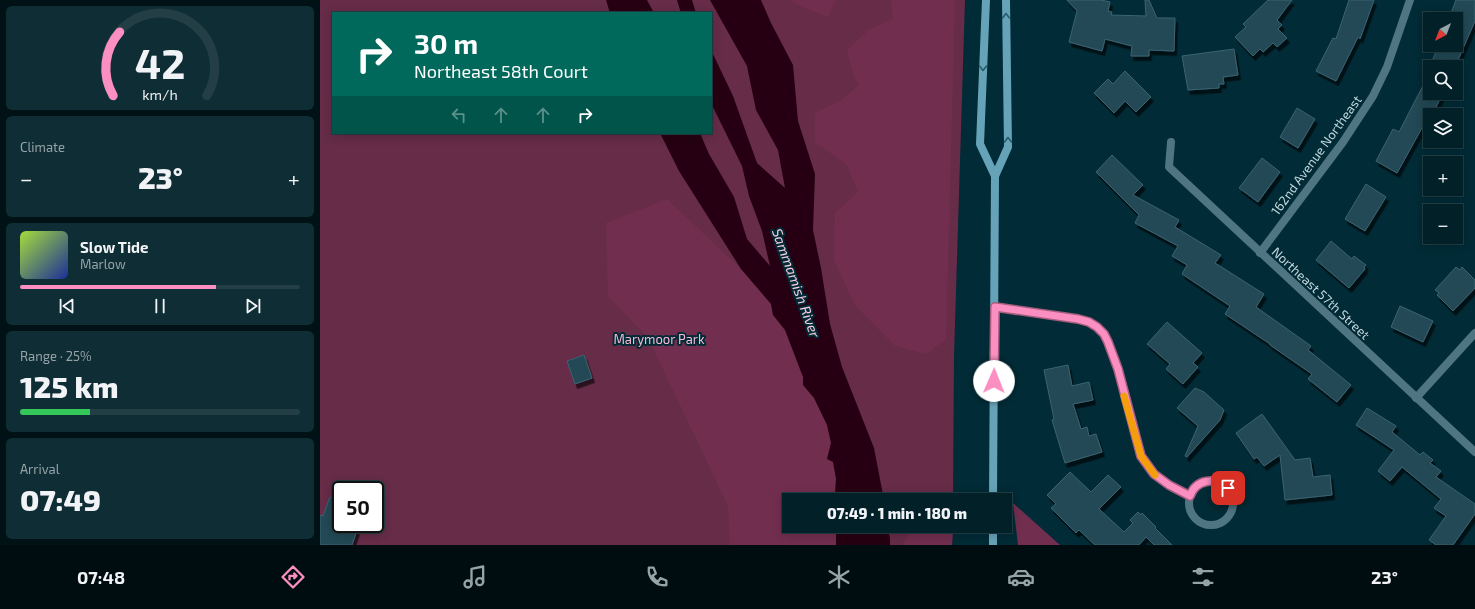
<!DOCTYPE html>
<meta charset="utf-8">
<style>
body{margin:0;font-family:"Exo 2",sans-serif;background:#0f2d34;color:#f1f3f6;height:100vh;display:flex;flex-direction:column;font-size:15px;white-space:nowrap}
*{box-sizing:border-box;margin:0}
p{font-size:13px;color:#96a3a8}
.icon{flex:none;width:22px;height:22px;fill:none;stroke:currentColor;stroke-width:2;stroke-linecap:round;stroke-linejoin:round}
.map{position:relative;flex:1;overflow:hidden}
.panel{display:flex;flex-direction:column;gap:6px;padding:6px;background:#011216;width:320px}
.panel>*{flex:none}
.guide{position:absolute;left:12px;top:12px;width:380px;height:122px;border-radius:0px;box-shadow:0 2px 10px #0003,0 0 0 1px #233e45;background:#00695c;color:#fff;overflow:hidden}
.needle{width:26px;rotate:222deg}
.fabs{position:absolute;left:1103px;top:12px;display:grid;gap:8px}
.fabs a{display:grid;place-items:center;width:40px;height:40px;border-radius:0px;background:#012028;box-shadow:0 2px 10px #0003,0 0 0 1px #233e45;font-size:20px}
.speed{position:absolute;left:12px;top:481px;display:flex;gap:8px;font-size:20px;font-weight:700;text-align:center}
.speed>*{display:grid;place-content:center;width:52px;height:52px;border-radius:50%;background:#012028;box-shadow:0 2px 10px #0003,0 0 0 1px #233e45;line-height:1}
.speed .limit{border:2px solid #111;border-radius:6px;background:#fff;color:#111}
.pin{position:absolute;display:grid;place-items:center;width:34px;height:34px;color:#fff;margin:-17px;border-radius:8px;box-shadow:0 2px 6px #0006}
.me{position:absolute;width:44px;margin:-22px;rotate:1deg;stroke-linejoin:round;filter:drop-shadow(0 0 3px #0008)}
.turn{display:flex;align-items:center;gap:14px;height:84px;padding:0 16px;font-size:18px}
.turn .icon{width:52px;height:52px;stroke-width:2.5}
.turn b{display:block;font-size:28px;line-height:34px}
.lanes{display:flex;align-items:center;height:38px;padding:0 16px;background:#0003;justify-content:center;gap:20px;direction:ltr}
.lanes .off{opacity:.35}
.big{font-size:30px;font-weight:800;line-height:1.1}
.panel .card{flex:1;display:flex;flex-direction:column;justify-content:center;gap:6px;min-width:0;padding:0 14px;border-radius:6px;background:#0f2d34}
.panel .dial{align-items:center;gap:0}
.dial svg{height:104px;overflow:visible;fill:none;stroke:#233e45;stroke-width:7;stroke-linecap:round;text-anchor:middle}
.dial text{fill:#f1f3f6;stroke:none}
.song{display:flex;align-items:center;gap:12px}
.cover{width:48px;height:48px;border-radius:6px;background:linear-gradient(135deg,hsl(80 70% 55%),hsl(230 70% 35%))}
.played{height:4px;border-radius:2px;background:linear-gradient(90deg,#fc8fc1 70%,#233e45 70%)}
.keys{display:flex;justify-content:space-around;direction:ltr}
.heat{display:flex;justify-content:space-between;align-items:center;font-size:22px;direction:ltr}
.charge{height:6px;border-radius:3px;background:linear-gradient(90deg,#34c759 25%,#233e45 0)}
.trip{position:absolute;left:462px;top:493px;width:230px;height:40px;border-radius:0px;background:#012028;box-shadow:0 2px 10px #0003,0 0 0 1px #233e45;font-weight:800;line-height:40px;text-align:center}
.tabs{display:flex;height:64px;justify-content:space-around;align-items:center;background:#000d10;color:#96a3a8}
.tabs .icon{width:28px;height:28px}
.tabs .selected{color:#fc8fc1}
.tabs b{font-size:18px;color:#f1f3f6}
main{display:flex;flex:1;min-height:0}
.map>svg:first-child{display:block}
</style>
<main>
<section class="panel">
<div class="card dial"><svg viewBox="0 0 100 80">
<path d="M14 69A42 42 0 1 1 86 69"/>
<path d="M14 69A42 42 0 0 1 19 20" stroke="#fc8fc1"/>
<text x="50" y="56" font-size="32" font-weight="700">42</text>
<text x="50" y="72" font-size="11">km/h</text>
</svg></div>
<div class="card"><p>Climate</p>
<div class="heat"><a>−</a><b class="big">23°</b><a>+</a></div>
</div>
<div class="card">
<div class="song"><i class="cover"></i><div><b>Slow Tide</b><p>Marlow</p></div></div>
<div class="played"></div>
<div class="keys"><svg class="icon" aria-label="previous" viewBox="0 0 24 24"><path d="M18 5L8 12l10 7zM5 5v14"/></svg><svg class="icon" aria-label="pause" viewBox="0 0 24 24"><path d="M8 5v14M16 5v14"/></svg><svg class="icon" aria-label="next" viewBox="0 0 24 24"><path d="M6 5l10 7-10 7zM19 5v14"/></svg></div>
</div>
<div class="card"><p>Range · 25%</p><b class="big">125 km</b><div class="charge"></div></div>
<div class="card"><p>Arrival</p><b class="big">07:49</b></div>
</section>
<div class="map">
<svg width="1155" height="545" viewBox="0 0 1155 545">
<defs>
<filter id="shadow"><feDropShadow dx="2.5" dy="4.5" stdDeviation="0" flood-color="#0009"/></filter>
</defs>
<rect width="100%" height="100%" fill="#012b36"/>
<path fill="#662c48" fill-rule="evenodd" d="M0,0h645l-11,356 -1,144h-164v26h164l-1,19h-632zM13,13h378v120h-378zM21,490h34v34h-34z"/>
<g fill="#722e4f">
<polygon points="472,0 516,0 508,17 474,3"/>
<polygon points="571,0 635,0 626,339 606,354 575,346 535,305 514,260 515,213 538,192 527,165 495,142 495,113 520,101 539,85 534,77 527,50 550,29 573,19"/>
<polygon points="347,199 421,269 451,304 453,315 465,330 483,377 483,385 494,398 507,425 511,443 507,459 513,462 516,479 515,494 517,500 469,500 469,526 516,526 516,545 410,545 408,506 328,338 288,296 286,223"/>
<polygon points="693,503 740,545 698,545"/>
<polygon points="593,526 633,526 632,545 583,545"/>
</g>
<g fill="#260012">
<polygon points="286,0 327,0 334,13 290,13"/>
<polygon points="357,0 372,0 376,13 361,13"/>
<polygon points="390,0 441,0 451,23 473,65 478,121 495,174 493,230 501,268 510,324 522,367 554,448 564,500 517,500 515,494 516,479 513,462 507,459 511,443 507,425 494,398 483,385 483,377 465,330 453,315 451,304 421,269 359,171 340,133 380,133 389,154 414,197 427,239 450,266 442,231 429,196 422,166 391,103 391,50 413,96 437,163 465,188 458,150 436,110 427,66"/>
<polygon points="516,526 568,526 570,539 570,545 516,545"/>
</g>
<g fill="#214855" stroke="#3d6371" filter="url(#shadow)">
<polygon points="747,0 781,0 790,2 788,11 792,12 791,15 826,16 825,0 829,0 837,18 855,18 854,51 829,50 829,56 811,56 812,46 785,39 782,51 749,42 757,11"/>
<polygon points="948,0 972,0 957,20 962,25 958,29 967,38 957,47 953,43 943,52 940,49 933,56 915,37 926,27 923,24"/>
<polygon points="1029,0 1054,0 1040,39 1038,37 1016,81 996,71 1013,38 1016,39"/>
<polygon points="1136,0 1155,0 1155,21 1135,67 1126,67 1112,61 1119,45 1136,45 1136,15 1131,13"/>
<polygon points="914,49 918,75 903,77 904,84 899,84 899,88 868,90 862,56"/>
<polygon points="805,71 831,97 816,112 805,101 794,113 774,93 788,79 793,84"/>
<polygon points="1110,72 1110,93 1123,93 1112,115 1110,115 1110,129 1103,126 1077,173 1056,161 1073,129 1079,132"/>
<polygon points="977,108 995,119 978,148 960,137"/>
<polygon points="792,155 823,185 813,195 859,220 855,227 901,255 895,263 944,294 936,307 991,346 988,350 1031,385 1017,402 988,379 992,374 950,345 950,344 905,314 910,306 862,274 867,265 852,256 858,246 815,223 819,215 776,172"/>
<polygon points="942,158 960,172 938,202 919,188"/>
<polygon points="1046,184 1066,197 1045,231 1025,219"/>
<polygon points="1011,241 1032,259 1034,256 1046,265 1044,267 1045,269 1029,288 996,260"/>
<polygon points="1136,267 1140,270 1142,267 1155,280 1155,288 1133,311 1117,295 1119,293 1115,290"/>
<polygon points="1080,306 1113,321 1103,342 1071,327"/>
<polygon points="847,322 882,353 873,363 878,367 863,384 846,369 850,364 827,344"/>
<polygon points="264,355 272,378 255,384 247,361"/>
<polygon points="748,365 752,386 769,382 773,400 753,404 761,429 767,427 769,436 776,434 782,452 745,463 732,420 734,419 724,370"/>
<polygon points="875,388 884,392 904,410 900,420 867,457 865,456 878,426 857,408"/>
<polygon points="1047,408 1076,426 1072,432 1100,455 1103,452 1113,460 1110,463 1121,471 1116,477 1155,504 1155,514 1133,545 1116,545 1109,540 1126,516 1114,508 1121,499 1082,467 1070,481 1058,471 1074,450 1036,425"/>
<polygon points="942,414 975,460 990,458 993,477 1010,475 1012,495 965,500 960,455 944,466 937,457 934,459 916,433"/>
<polygon points="750,472 771,492 788,475 801,487 779,509 804,532 813,523 810,520 818,512 821,515 822,513 836,527 835,528 852,545 834,545 826,537 819,545 775,545 759,530 756,533 731,508 736,504 727,495"/>
<polygon points="10,497 21,501 21,524 39,524 32,545 0,545 0,515 3,516"/>
</g>
<g fill="none" stroke-linecap="round" stroke-linejoin="round">
<g stroke="#507582" stroke-width="8">
<polyline points="851,142 849,167 1155,452"/>
<polyline points="940,253 1023,142 1053,96 1067,67 1090,0"/>
<polyline points="675,307 758,319 769,322 777,327 784,334 788,342 798,369 821,456 834,474 849,485 870,496"/>
<polyline points="1096,398 1155,333"/>
<circle cx="891" cy="503" r="22"/>
</g>
<g stroke="#66a3b8" stroke-width="8">
<polyline points="666,0 660,144 675,176"/>
<polyline points="673,500 675,176 688,147 686,0"/>
<polyline points="673,545 673,526"/>
</g>
</g>
<defs><path id="oneway-chevron" d="M-2-3.5L2.5 0L-2 3.5" fill="none" stroke-width="1.6" stroke-linecap="round" stroke-linejoin="round"/></defs>
<g stroke="#295b6a">
<use href="#oneway-chevron" transform="translate(686 16) rotate(-91)"/>
<use href="#oneway-chevron" transform="translate(663 68) rotate(92)"/>
<use href="#oneway-chevron" transform="translate(688 140) rotate(-91)"/>
</g>
<g fill="none" stroke-linecap="round" stroke-linejoin="round">
<defs>
<path id="route" d="M674,381l1,-74 83,12 11,3 8,5 7,7 4,8 10,27 23,87 13,18 15,11 21,11c6,-17 25,-19 38,-8"/>
</defs>
<use href="#route" stroke="#a45d7d" stroke-width="10"/>
<use href="#route" stroke="#fc8fc1" stroke-width="7"/>
<polyline stroke="#f59e0b" stroke-width="7" points="804,396 821,456 835,475"/>
</g>
<g text-anchor="middle" stroke-width="4" stroke-linejoin="round" paint-order="stroke">
<g font-size="13" fill="#c2d7de" stroke="#012b36">
<text transform="translate(996 155) rotate(-54)" y="5">162nd Avenue Northeast</text>
<text transform="translate(1001 293) rotate(43)" y="5">Northeast 57th Street</text>
</g>
<g font-size="13" fill="#f8b9d4" stroke="#012b36">
<text x="339" y="344">Marymoor Park</text>
</g>
<g font-size="14" font-style="italic" fill="#f9cedf" stroke="#012b36">
<text transform="translate(476 283) rotate(70)" y="5">Sammamish River</text>
</g>
</g>
</svg>
<div class="fabs">
<a><svg class="needle" viewBox="-14 -14 28 28"><path d="M0-13l5 13h-10z" fill="#e53935"/><path d="M0 13l5-13h-10z" fill="#96a3a8"/></svg></a>
<a><svg class="icon" aria-label="search" viewBox="0 0 24 24"><circle cx="10" cy="10" r="6"/><path d="M15 15l6 6"/></svg></a>
<a><svg class="icon" aria-label="layers" viewBox="0 0 24 24"><path d="M12 4l9 5-9 5-9-5zM3 14l9 5 9-5"/></svg></a>
<a>+</a>
<a>−</a>
</div>
<div class="speed"><div class="limit">50</div></div>
<div class="pin" style="left:908px;top:488px;background:#d93025"><svg class="icon" aria-label="arrive" viewBox="0 0 24 24"><path d="M6 21V4h12l-3 4 3 4H6"/></svg></div>
<svg class="me" style="left:674px;top:381px" viewBox="-20 -20 40 40"><circle r="19" fill="#fff"/><path d="M0-13L10 11 0 6-10 11z" fill="#fc8fc1"/></svg>
<div class="trip">07:49 · 1 min · 180 m</div>
<div class="guide">
<div class="turn"><svg class="icon" aria-label="right" viewBox="0 0 24 24"><path d="M7 20v-9h11M14 6l5 5-5 5"/></svg><div><b>30 m</b>Northeast 58th Court</div></div>
<div class="lanes"><svg class="icon off" aria-label="left" viewBox="0 0 24 24"><path d="M17 20v-9H6M10 6l-5 5 5 5"/></svg><svg class="icon off" aria-label="ahead" viewBox="0 0 24 24"><path d="M12 20V5M6 11l6-6 6 6"/></svg><svg class="icon off" aria-label="ahead" viewBox="0 0 24 24"><path d="M12 20V5M6 11l6-6 6 6"/></svg><svg class="icon" aria-label="right" viewBox="0 0 24 24"><path d="M7 20v-9h11M14 6l5 5-5 5"/></svg></div>
</div>
</div>
</main>
<nav class="tabs">
<b>07:48</b>
<svg class="icon selected" aria-label="directions" viewBox="0 0 24 24"><path d="M12 3l9 9-9 9-9-9zM9 14v-3h6M13 9l2 2-2 2"/></svg>
<svg class="icon" aria-label="music" viewBox="0 0 24 24"><path d="M9 18V5l10-2v13"/><circle cx="6" cy="18" r="3"/><circle cx="16" cy="16" r="3"/></svg>
<svg class="icon" aria-label="phone" viewBox="0 0 24 24"><path d="M5 4h4l2 5-3 2q2 4 5 5l2-3 5 2v4C11 20 4 13 5 4z"/></svg>
<svg class="icon" aria-label="climate" viewBox="0 0 24 24"><path d="M12 3v18M4 7l16 10M4 17L20 7"/></svg>
<svg class="icon" aria-label="car" viewBox="0 0 24 24"><path d="M5 17H2v-5l4-1 3-4h7l3 4 3 1v5h-3M9 17h6M6 11h13"/><circle cx="7" cy="17" r="2"/><circle cx="17" cy="17" r="2"/></svg>
<svg class="icon" aria-label="filters" viewBox="0 0 24 24"><path d="M4 7h16M4 17h16"/><circle cx="9" cy="7" r="2"/><circle cx="15" cy="17" r="2"/></svg>
<b>23°</b>
</nav>
